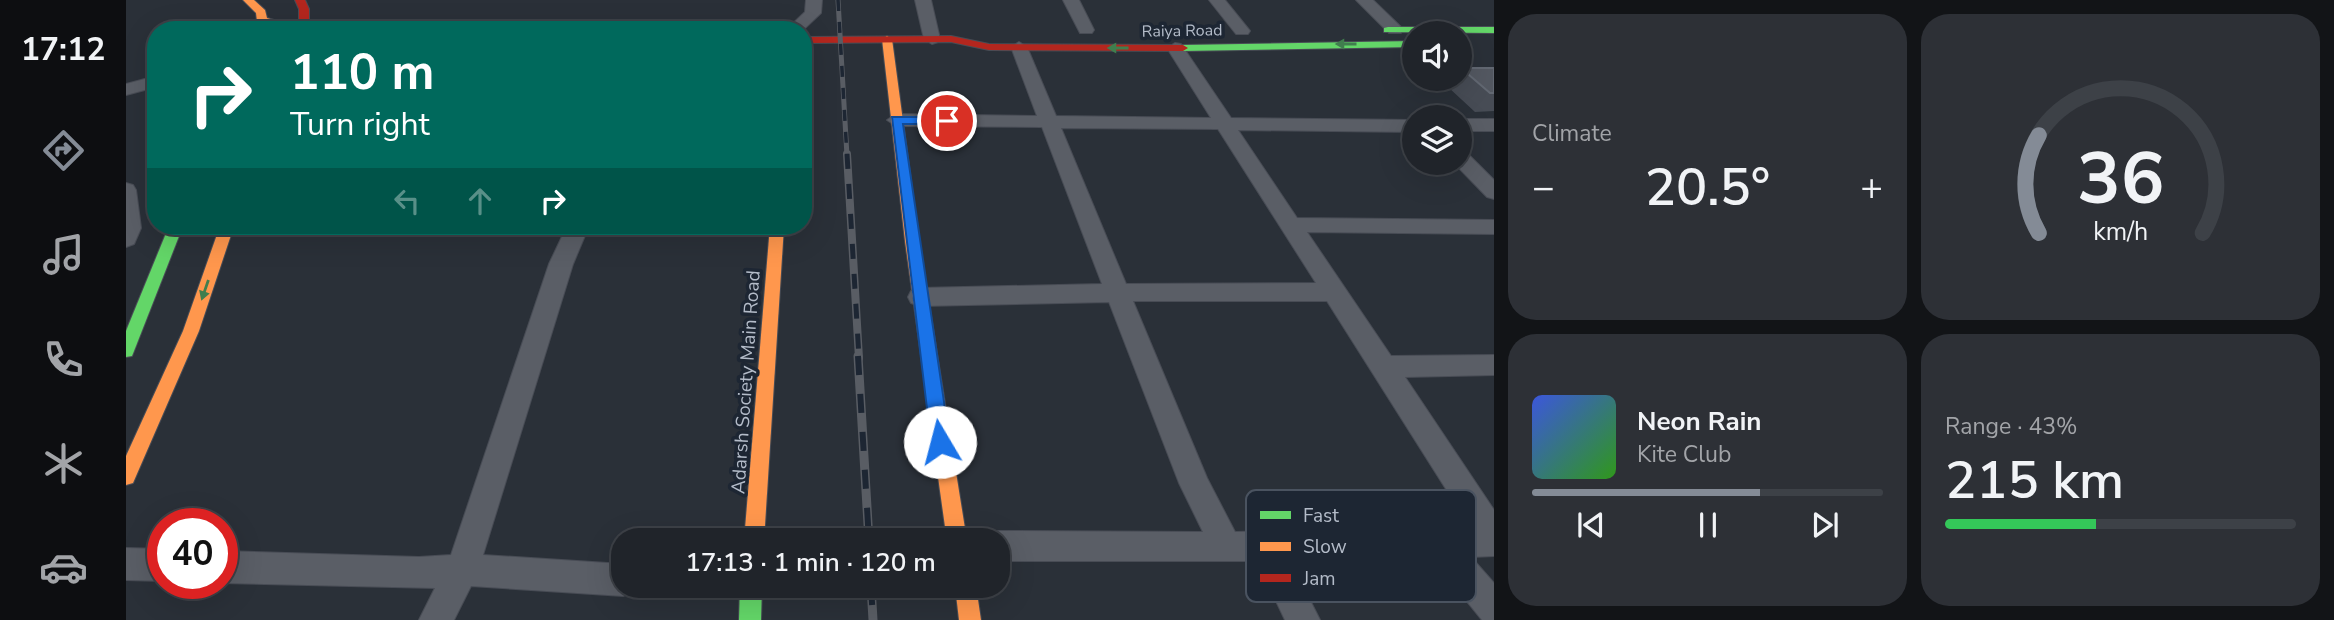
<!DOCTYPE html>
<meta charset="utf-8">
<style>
body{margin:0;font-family:"Nunito Sans",sans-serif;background:#2d3036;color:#f1f3f6;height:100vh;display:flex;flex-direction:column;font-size:26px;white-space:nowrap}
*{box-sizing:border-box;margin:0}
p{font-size:23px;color:#a2a4a8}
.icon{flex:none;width:38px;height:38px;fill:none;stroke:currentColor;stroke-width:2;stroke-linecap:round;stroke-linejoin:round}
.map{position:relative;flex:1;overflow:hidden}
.drawer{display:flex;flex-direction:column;gap:14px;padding:14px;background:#121417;width:840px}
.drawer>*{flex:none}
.banner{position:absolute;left:21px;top:21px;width:665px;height:214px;border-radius:28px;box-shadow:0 7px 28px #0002,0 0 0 2px #3d4147;background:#00695c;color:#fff;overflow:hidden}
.fabs{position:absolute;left:1276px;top:21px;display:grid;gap:14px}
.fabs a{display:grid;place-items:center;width:70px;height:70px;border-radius:50%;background:#20242a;box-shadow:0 7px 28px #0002,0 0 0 2px #3d4147;font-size:35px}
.speed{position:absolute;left:21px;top:508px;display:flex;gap:14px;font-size:35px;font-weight:700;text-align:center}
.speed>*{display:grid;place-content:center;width:91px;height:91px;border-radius:50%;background:#20242a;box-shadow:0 7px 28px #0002,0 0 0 2px #3d4147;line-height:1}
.speed .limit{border:10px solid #d22;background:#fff;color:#111}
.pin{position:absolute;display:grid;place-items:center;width:60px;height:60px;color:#fff;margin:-30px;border:4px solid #fff;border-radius:50%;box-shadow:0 2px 7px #0007}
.me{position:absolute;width:77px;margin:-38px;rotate:352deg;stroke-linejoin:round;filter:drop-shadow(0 0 5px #0008)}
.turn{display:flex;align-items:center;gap:24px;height:147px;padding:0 28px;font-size:32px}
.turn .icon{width:91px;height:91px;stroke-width:2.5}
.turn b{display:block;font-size:49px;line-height:60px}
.lanes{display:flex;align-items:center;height:66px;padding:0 28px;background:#0003;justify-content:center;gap:35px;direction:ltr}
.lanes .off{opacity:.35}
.big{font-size:52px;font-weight:600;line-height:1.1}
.drawer .tile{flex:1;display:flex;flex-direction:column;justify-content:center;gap:10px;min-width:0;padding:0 24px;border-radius:28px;background:#2d3036}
.drawer .dial{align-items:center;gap:0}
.dial svg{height:182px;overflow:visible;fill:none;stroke:#3d4147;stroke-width:7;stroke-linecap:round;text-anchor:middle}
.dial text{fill:#f1f3f6;stroke:none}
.song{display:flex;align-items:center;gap:21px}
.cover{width:84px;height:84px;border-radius:10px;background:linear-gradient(135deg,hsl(230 70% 55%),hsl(110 70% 35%))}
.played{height:7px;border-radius:4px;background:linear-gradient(90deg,#848b96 65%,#3d4147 65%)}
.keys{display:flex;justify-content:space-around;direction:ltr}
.heat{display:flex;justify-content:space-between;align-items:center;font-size:38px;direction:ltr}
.charge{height:10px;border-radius:5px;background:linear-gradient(90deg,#34c759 43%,#3d4147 0)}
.drawer .tiles{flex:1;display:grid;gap:14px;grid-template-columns:repeat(2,1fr)}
.trip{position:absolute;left:485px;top:528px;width:399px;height:70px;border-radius:28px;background:#20242a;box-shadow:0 7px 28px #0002,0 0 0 2px #3d4147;font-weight:600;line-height:70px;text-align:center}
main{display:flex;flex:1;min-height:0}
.dock{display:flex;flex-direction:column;width:126px;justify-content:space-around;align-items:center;background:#0d0e11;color:#a2a4a8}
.dock .icon{width:49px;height:49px}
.dock .on{color:#848b96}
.dock b{font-size:32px;color:#f1f3f6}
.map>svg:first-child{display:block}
</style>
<main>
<nav class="dock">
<b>17:12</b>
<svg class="icon on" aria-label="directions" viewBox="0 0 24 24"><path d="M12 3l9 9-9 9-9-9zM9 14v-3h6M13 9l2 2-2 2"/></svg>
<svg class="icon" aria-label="music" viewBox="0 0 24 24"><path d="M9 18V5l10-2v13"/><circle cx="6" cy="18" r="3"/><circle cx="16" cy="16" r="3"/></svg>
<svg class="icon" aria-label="phone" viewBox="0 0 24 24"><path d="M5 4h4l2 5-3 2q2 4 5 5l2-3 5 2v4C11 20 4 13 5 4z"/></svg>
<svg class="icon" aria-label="climate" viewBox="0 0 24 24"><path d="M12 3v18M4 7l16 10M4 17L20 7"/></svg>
<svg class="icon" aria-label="car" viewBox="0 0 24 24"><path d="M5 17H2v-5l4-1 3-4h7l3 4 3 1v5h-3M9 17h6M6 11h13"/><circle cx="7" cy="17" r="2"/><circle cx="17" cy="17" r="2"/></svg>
</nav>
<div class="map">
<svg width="1368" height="620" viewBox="0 0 1368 620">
<rect width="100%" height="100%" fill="#2a3038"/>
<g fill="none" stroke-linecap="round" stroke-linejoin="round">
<defs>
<g id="street">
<polygon points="680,0 696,0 695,13 677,30 660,30 679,12"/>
<polygon points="789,0 805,0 814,39 812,42 806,44 798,39"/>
<polygon points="937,0 953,0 968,30 966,33 954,33"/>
<polygon points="1083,0 1099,0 1124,31 1122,34 1110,34"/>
<polygon points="1230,0 1247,0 1275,27 1277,30 1275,33 1263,33"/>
<path d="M893,42l8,5 29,69 155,2 -44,-70 8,-5 6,1 50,74 183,2v12l-176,-2 59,88 197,2v14l-187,-2 84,124 103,-1v20l-89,2 89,133v46l-23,1 23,26v37h-12l-50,-62 -142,3 30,59h-35l-28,-59h-259v-20h-13l2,-6 11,-4 205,1 -24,-49 -70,-181 -189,4 -9,-3 -3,-6 3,-6 9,-3 182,-4 -60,-157 -146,-1 -9,-6 9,-6 141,2 -26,-69zM935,128l157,1 98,154 -190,1zM1007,301h194l143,226 -235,5 -28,-54z"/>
<polygon points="30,76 30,87 0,95 0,84"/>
<rect x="1334" y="119" width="34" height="12"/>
<polygon points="1334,151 1341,153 1368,180 1368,199 1361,197 1328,163 1334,163"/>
<polygon points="0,183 7,185 10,190 15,228 8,244 0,247"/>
<polygon points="441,226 463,226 447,264 357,555 497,564 497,586 511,586 508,591 497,596 345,586 328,620 293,620 309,588 96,583 96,551 293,557 325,555 423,264"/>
<polygon points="0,548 37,549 37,581 0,580"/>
</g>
<g id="fast">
<polygon points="1262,27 1368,27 1368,33 1258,32 1258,28"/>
<polygon points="1288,41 1288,47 1057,51 1052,48 1057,45"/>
<polygon points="43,226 57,226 8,351 6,356 0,357 0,331"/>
<polygon points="614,586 636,586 635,620 613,620"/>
</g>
<g id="slow">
<polygon points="117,0 128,0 139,10 141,18 182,30 164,30 141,24 142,30 132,30 130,13"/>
<polygon points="761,36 766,39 793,241 841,541 821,541 779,241 756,39"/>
<polygon points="94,226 108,226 73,331 7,483 0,485 0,456 57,331"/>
<polygon points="644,226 658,226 638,541 618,541"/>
<polygon points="829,586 850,586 855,620 833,620"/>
</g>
<g id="jam">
<polygon points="169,0 179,0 183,9 183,30 173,30 173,9"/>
<polygon points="825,36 863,44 1057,45 1062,48 1057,51 863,50 825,42 677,43 677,37"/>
</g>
</defs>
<use href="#street" stroke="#484c55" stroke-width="2"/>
<use href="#fast" stroke="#484c55" stroke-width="2"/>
<use href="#slow" stroke="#484c55" stroke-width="2"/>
<use href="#jam" stroke="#484c55" stroke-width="2"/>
<use href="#street" fill="#5a5e66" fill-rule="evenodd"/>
<use href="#fast" fill="#63d668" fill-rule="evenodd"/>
<use href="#slow" fill="#ff974d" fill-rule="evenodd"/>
<use href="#jam" fill="#b3261e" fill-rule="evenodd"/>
<defs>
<polyline id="rail-far2" points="712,0 721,156"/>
<polyline id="rail-far1" points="721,154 733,358"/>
<g id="rail">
<polyline points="732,356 743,541"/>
<polyline points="745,586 747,620"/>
</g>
</defs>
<use href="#rail-far2" stroke="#595d64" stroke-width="5"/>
<use href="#rail-far1" stroke="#595d64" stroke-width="8"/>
<use href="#rail" stroke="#595d64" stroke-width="9"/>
<use href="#rail-far2" stroke="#1d2633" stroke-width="3.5" stroke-dasharray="11" stroke-linecap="butt"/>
<use href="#rail-far1" stroke="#1d2633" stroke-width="5" stroke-dasharray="15" stroke-linecap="butt"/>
<use href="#rail" stroke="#1d2633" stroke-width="6" stroke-dasharray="19" stroke-linecap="butt"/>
</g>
<polygon fill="#474c55" points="1335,68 1368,68 1368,111 1349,112 1322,87 1328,79 1334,79 1334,71"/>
<polygon fill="#535861" stroke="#626872" stroke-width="2" points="1335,68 1368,68 1368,93 1364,93"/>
<defs><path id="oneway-solid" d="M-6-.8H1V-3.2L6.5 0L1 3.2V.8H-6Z" transform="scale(1.75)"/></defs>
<g fill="#407e4e">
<use href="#oneway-solid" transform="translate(1220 44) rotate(-180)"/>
<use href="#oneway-solid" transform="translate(992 48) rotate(-180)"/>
<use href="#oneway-solid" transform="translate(79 290) rotate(109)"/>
</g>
<polygon fill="#1a73e8" stroke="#114b97" stroke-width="2" points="766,117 821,117 827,121 821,124 777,124 824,442 821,447 814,450 808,447 805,442"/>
<g text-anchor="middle" stroke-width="7" stroke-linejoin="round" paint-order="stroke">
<g font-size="16" fill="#b4bcc9" stroke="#1d2633">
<text transform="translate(1056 30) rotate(-1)" y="6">Raiya Road</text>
</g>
<g font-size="19" fill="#b4bcc9" stroke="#1d2633">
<text transform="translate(619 382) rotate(-86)" y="7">Adarsh Society Main Road</text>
</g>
</g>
<rect x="1120" y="490" width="230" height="112" rx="10" fill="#1d2633" stroke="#4a5360" stroke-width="2"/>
<rect x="1134" y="511" width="31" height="8" fill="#63d668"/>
<rect x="1134" y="542" width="31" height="9" fill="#ff974d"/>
<rect x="1134" y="574" width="31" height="8" fill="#b3261e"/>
<g font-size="19" fill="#b4bcc9">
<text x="1177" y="522">Fast</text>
<text x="1177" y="553">Slow</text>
<text x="1177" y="585">Jam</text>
</g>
</svg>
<div class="fabs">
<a><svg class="icon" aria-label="sound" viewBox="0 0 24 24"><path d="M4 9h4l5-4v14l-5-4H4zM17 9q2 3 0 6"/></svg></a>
<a><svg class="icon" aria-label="layers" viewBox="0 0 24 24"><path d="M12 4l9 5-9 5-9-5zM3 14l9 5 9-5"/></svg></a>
</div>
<div class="speed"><div class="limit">40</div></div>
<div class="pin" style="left:821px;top:121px;background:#d93025"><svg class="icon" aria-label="arrive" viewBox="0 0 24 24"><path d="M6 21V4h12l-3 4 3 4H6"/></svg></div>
<svg class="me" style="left:814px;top:442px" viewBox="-20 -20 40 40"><circle r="19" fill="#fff"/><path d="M0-13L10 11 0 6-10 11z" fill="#1a73e8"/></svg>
<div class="trip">17:13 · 1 min · 120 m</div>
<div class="banner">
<div class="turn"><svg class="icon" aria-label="right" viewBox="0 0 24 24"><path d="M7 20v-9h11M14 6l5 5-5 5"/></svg><div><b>110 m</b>Turn right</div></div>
<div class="lanes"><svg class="icon off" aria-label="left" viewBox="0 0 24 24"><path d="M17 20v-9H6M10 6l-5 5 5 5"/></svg><svg class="icon off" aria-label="ahead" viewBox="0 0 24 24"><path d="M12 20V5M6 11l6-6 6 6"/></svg><svg class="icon" aria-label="right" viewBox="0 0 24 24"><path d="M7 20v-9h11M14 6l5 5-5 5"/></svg></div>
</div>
</div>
<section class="drawer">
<div class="tiles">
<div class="tile"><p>Climate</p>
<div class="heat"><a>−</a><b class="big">20.5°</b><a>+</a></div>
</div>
<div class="tile dial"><svg viewBox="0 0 100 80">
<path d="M14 69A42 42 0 1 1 86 69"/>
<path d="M14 69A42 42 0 0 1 14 26" stroke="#848b96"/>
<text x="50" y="56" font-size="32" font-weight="700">36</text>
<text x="50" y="72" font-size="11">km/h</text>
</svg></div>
<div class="tile">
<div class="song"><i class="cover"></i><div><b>Neon Rain</b><p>Kite Club</p></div></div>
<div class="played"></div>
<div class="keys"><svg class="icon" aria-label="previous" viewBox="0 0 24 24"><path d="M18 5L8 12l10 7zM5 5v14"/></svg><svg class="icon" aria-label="pause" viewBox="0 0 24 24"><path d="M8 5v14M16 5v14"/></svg><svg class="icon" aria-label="next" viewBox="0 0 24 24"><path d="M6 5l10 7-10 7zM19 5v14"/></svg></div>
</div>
<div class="tile"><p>Range · 43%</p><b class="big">215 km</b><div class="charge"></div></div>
</div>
</section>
</main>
